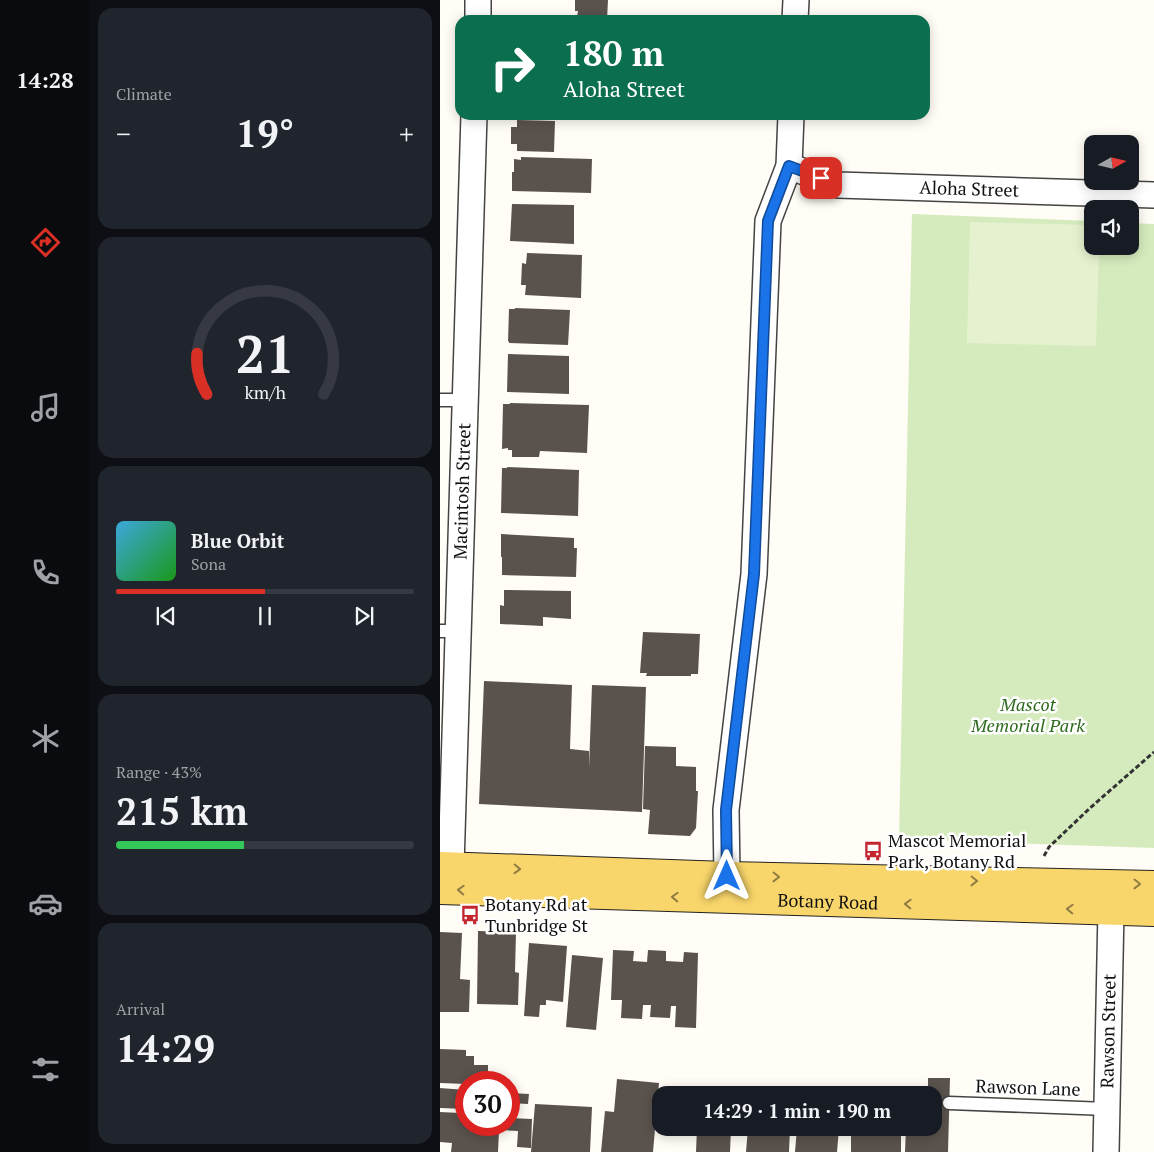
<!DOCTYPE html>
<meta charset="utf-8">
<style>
body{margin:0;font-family:"PT Serif",serif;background:#20242c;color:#f1f3f6;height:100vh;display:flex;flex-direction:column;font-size:19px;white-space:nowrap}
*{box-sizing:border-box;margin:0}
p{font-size:16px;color:#9ea1a6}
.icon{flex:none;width:28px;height:28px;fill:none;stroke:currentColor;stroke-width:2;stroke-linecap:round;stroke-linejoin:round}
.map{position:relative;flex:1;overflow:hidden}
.drawer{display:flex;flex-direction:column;gap:8px;padding:8px;background:#0d0f14;width:350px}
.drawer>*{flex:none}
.banner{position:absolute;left:15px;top:15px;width:475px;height:105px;border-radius:15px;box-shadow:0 2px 12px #0003;background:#0b6e4f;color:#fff;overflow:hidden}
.needle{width:32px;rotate:82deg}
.controls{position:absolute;left:644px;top:135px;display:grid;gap:10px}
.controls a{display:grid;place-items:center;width:55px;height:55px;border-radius:10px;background:#171b24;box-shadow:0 2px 12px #0003;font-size:25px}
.speed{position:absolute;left:15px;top:1071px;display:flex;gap:10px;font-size:25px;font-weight:700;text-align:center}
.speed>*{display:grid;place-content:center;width:65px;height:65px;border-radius:50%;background:#171b24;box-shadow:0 2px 12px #0003;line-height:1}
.speed .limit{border:8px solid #d22;background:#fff;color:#111}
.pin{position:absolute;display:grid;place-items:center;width:42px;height:42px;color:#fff;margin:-21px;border-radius:10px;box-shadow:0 2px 8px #0006}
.me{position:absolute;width:55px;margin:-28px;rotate:0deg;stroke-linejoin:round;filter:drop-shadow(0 0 4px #0008)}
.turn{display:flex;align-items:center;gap:18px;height:105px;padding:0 25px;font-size:22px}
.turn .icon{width:65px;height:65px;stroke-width:2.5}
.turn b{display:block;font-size:35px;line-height:42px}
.big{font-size:38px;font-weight:700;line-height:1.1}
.drawer .widget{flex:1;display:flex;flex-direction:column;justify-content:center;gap:8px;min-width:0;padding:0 18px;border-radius:15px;background:#20242c}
.drawer .dial{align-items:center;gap:0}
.dial svg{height:130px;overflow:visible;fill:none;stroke:#363941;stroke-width:7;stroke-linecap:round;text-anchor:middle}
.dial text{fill:#f1f3f6;stroke:none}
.song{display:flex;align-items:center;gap:15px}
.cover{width:60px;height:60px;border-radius:8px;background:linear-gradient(135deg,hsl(200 70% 55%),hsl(120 70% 35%))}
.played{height:5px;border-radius:2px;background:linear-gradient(90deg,#d93025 50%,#363941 50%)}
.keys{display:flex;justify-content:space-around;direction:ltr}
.heat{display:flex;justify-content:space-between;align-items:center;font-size:28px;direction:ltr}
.charge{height:8px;border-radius:4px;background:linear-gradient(90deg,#34c759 43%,#363941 0)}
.trip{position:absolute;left:212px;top:1086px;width:290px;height:50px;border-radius:15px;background:#171b24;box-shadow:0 2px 12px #0003;font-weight:700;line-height:50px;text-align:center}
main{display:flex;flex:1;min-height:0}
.dock{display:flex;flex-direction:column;width:90px;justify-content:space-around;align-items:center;background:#090b0e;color:#9ea1a6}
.dock .icon{width:35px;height:35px}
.dock .selected{color:#d93025}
.dock b{font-size:22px;color:#f1f3f6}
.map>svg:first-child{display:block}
</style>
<main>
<nav class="dock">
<b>14:28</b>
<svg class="icon selected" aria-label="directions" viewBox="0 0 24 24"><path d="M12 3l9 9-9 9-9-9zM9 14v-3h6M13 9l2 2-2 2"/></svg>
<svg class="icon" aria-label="music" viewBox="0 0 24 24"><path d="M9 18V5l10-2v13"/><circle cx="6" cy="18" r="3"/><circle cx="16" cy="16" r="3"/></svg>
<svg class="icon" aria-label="phone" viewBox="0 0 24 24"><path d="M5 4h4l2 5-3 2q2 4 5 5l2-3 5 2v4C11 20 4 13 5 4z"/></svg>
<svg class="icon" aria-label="climate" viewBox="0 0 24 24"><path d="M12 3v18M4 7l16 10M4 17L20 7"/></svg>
<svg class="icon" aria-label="car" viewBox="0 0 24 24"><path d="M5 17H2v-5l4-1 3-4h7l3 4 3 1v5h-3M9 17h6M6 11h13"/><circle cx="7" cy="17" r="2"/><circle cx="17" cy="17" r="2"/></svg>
<svg class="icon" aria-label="filters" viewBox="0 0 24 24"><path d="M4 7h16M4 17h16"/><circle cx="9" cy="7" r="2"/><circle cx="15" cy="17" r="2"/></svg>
</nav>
<section class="drawer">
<div class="widget"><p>Climate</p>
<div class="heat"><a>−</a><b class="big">19°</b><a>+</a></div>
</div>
<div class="widget dial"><svg viewBox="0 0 100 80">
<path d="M14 69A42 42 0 1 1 86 69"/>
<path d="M14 69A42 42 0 0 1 8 44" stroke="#d93025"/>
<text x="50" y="56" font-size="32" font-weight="700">21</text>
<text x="50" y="72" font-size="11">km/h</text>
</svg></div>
<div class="widget">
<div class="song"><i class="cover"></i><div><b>Blue Orbit</b><p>Sona</p></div></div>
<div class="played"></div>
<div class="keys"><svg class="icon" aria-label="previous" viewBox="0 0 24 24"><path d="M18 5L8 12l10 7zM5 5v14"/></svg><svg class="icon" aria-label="pause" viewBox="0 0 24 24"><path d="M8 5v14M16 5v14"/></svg><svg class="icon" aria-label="next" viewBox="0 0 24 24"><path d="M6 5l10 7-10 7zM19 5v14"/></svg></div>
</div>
<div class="widget"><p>Range · 43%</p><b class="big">215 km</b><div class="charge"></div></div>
<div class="widget"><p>Arrival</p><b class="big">14:29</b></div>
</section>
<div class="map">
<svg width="714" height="1152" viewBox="0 0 714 1152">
<rect width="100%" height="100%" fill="#fffdf5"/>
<polygon fill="#d5ebbd" points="472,214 652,221 652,246 690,246 690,223 714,224 714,848 459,839"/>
<polygon fill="#e6f2cf" points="530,222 652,225 652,246 659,246 656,346 527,343"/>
<g fill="#5a524d">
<polygon points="135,0 168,0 167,20 146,20 146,17 137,16 138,11 135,11"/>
<polygon points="77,120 115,121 114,152 77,151 77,144 71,144 71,127 77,127"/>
<polygon points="81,157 152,159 151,193 72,191 72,172 74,172 74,159 81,160"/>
<polygon points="72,204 134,205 134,244 70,241"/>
<polygon points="87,253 142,255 141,298 85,295 86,285 81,285 82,263 86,264"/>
<polygon points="75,308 130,310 128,345 69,343 69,341 68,342 69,309 75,309"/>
<polygon points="68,354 129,356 129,394 67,392"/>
<polygon points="70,403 149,405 147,453 100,451 99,457 72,457 72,450 68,450 68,448 62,449 63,404 70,404"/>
<polygon points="67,467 139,470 138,516 61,513 62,468 67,468"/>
<polygon points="61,534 134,538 134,548 137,548 136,577 62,575 62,557 61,557"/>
<polygon points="64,590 131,591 131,619 103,617 103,626 60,624 60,605 64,606"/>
<polygon points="203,632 260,634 258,674 251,674 251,676 206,676 207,673 200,673"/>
<polygon points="44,681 132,685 130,749 149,751 149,768 152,685 206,687 202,812 39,804"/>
<polygon points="205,746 236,747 236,766 256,767 256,791 258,791 256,828 250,836 208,834 210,810 203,809"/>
<polygon points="38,931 76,932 75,972 79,973 78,1005 37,1004"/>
<polygon points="0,932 22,933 20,979 30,980 29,1012 0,1012"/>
<polygon points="89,943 127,946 123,1002 106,1000 106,1005 100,1005 99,1017 84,1016"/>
<polygon points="173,950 194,951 193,961 207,962 208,950 226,951 226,961 243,962 244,952 258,953 256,1028 235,1027 236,1006 231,1006 230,1018 210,1017 211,1005 203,1005 202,1019 181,1018 182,1000 171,1000"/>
<polygon points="132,955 163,958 156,1030 126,1027"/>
<polygon points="0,1049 26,1050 26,1056 34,1056 34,1065 48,1065 48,1082 26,1082 26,1084 0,1083"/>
<polygon points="488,1078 510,1078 508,1152 465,1152 466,1128 494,1128 494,1095 488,1095"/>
<polygon points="177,1079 219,1083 213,1152 161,1152 165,1111 174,1112"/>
<polygon points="0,1088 26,1090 26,1109 0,1108"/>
<polygon points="69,1093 89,1094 88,1104 69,1103"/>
<polygon points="95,1104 152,1107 150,1152 91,1152"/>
<polygon points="0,1112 20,1113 20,1120 26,1121 26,1125 69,1125 69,1118 92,1119 91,1148 77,1147 78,1131 59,1130 58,1152 11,1152 12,1143 0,1142"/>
<polygon points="257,1128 291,1128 290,1152 256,1152"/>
<polygon points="308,1128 350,1128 349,1152 306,1152"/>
<polygon points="357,1128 399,1128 397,1152 355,1152"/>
<rect x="411" y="1128" width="50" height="24"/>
</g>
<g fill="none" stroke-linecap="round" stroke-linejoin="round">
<defs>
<g id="service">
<polyline points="0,400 25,400"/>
<polyline points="0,631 18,631"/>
<polyline points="509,1103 667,1109"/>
</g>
<g id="minor">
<polyline points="38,20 38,0"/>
<polyline points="355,20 356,0"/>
<path id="s1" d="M349,166l49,19 316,10"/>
<path id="s2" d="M11,866l23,-751"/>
<polyline points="287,876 286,810 314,574 328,221 349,166 351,115"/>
<path id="s3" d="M666,1152l5,-242"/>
</g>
<g id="primary">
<polyline points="0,866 287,876 714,885"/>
<path id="s4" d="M0,890l714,22"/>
</g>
</defs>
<use href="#service" stroke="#444" stroke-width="15"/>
<use href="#minor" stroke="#444" stroke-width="28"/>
<use href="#primary" stroke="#222" stroke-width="30"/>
<polyline stroke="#333" stroke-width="3" stroke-dasharray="5 2.5" stroke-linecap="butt" points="604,856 609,847 650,808 714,752"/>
<use href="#service" stroke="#fff" stroke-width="12"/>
<use href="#minor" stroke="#fff" stroke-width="25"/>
<use href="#primary" stroke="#f9d66b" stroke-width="28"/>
</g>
<defs><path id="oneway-chevron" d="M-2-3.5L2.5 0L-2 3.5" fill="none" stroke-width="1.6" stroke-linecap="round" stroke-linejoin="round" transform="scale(1.25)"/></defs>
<g stroke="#917d42">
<use href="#oneway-chevron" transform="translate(77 869) rotate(2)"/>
<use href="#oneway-chevron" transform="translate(336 877) rotate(1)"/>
<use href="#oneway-chevron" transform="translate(534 881) rotate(1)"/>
<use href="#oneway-chevron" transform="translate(697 884) rotate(1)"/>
<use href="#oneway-chevron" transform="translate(21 890) rotate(-178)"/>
<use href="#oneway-chevron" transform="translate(235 897) rotate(-178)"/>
<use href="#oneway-chevron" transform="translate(468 904) rotate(-178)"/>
<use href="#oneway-chevron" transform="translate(630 909) rotate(-178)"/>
</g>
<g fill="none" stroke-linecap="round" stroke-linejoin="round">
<defs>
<polyline id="route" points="287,876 286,810 314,574 328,221 349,166 381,178"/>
</defs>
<use href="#route" stroke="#114b97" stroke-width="12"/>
<use href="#route" stroke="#1a73e8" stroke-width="9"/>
</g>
<defs>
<symbol id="bus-bare" viewBox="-9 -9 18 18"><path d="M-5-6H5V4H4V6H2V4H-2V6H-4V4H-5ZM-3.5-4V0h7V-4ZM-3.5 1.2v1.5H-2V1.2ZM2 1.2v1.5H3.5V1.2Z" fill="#c4262e" stroke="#fff" stroke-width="2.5" paint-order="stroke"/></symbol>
</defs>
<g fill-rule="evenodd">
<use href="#bus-bare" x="419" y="837" width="28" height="28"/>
<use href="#bus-bare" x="16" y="901" width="28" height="28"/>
</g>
<g text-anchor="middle" stroke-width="5" stroke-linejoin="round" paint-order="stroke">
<g font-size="18" fill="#111" stroke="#fff">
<text dy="6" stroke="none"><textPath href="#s1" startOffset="184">Aloha Street</textPath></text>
<text dy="6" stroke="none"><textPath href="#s2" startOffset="375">Macintosh Street</textPath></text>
<text dy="6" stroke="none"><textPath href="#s4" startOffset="388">Botany Road</textPath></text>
<text dy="6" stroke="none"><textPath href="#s3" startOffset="121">Rawson Street</textPath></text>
<text transform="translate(588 1088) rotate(2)" y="6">Rawson Lane</text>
</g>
<g font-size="18" font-style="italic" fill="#2f6b1f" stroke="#fff">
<text x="588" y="711">Mascot<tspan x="588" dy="21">Memorial Park</tspan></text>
</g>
<g font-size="18" fill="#111" stroke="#fff" text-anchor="start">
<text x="448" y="847">Mascot Memorial<tspan x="448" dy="21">Park, Botany Rd</tspan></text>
<text x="45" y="911">Botany Rd at<tspan x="45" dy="21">Tunbridge St</tspan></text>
</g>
</g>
</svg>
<div class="controls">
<a><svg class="needle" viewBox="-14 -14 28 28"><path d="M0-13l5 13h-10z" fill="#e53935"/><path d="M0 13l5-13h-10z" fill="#9ea1a6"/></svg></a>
<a><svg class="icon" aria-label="sound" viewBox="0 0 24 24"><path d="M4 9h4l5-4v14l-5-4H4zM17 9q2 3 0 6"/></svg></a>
</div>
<div class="speed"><div class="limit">30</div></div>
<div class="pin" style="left:381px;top:178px;background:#d93025"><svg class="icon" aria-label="arrive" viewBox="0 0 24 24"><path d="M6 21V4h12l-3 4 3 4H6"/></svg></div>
<svg class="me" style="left:287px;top:876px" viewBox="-20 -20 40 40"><path d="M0-17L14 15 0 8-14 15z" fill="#1a73e8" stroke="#fff" stroke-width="4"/></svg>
<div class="trip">14:29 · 1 min · 190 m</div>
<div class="banner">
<div class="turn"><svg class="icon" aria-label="right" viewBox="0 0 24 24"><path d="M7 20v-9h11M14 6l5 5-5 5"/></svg><div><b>180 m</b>Aloha Street</div></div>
</div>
</div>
</main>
